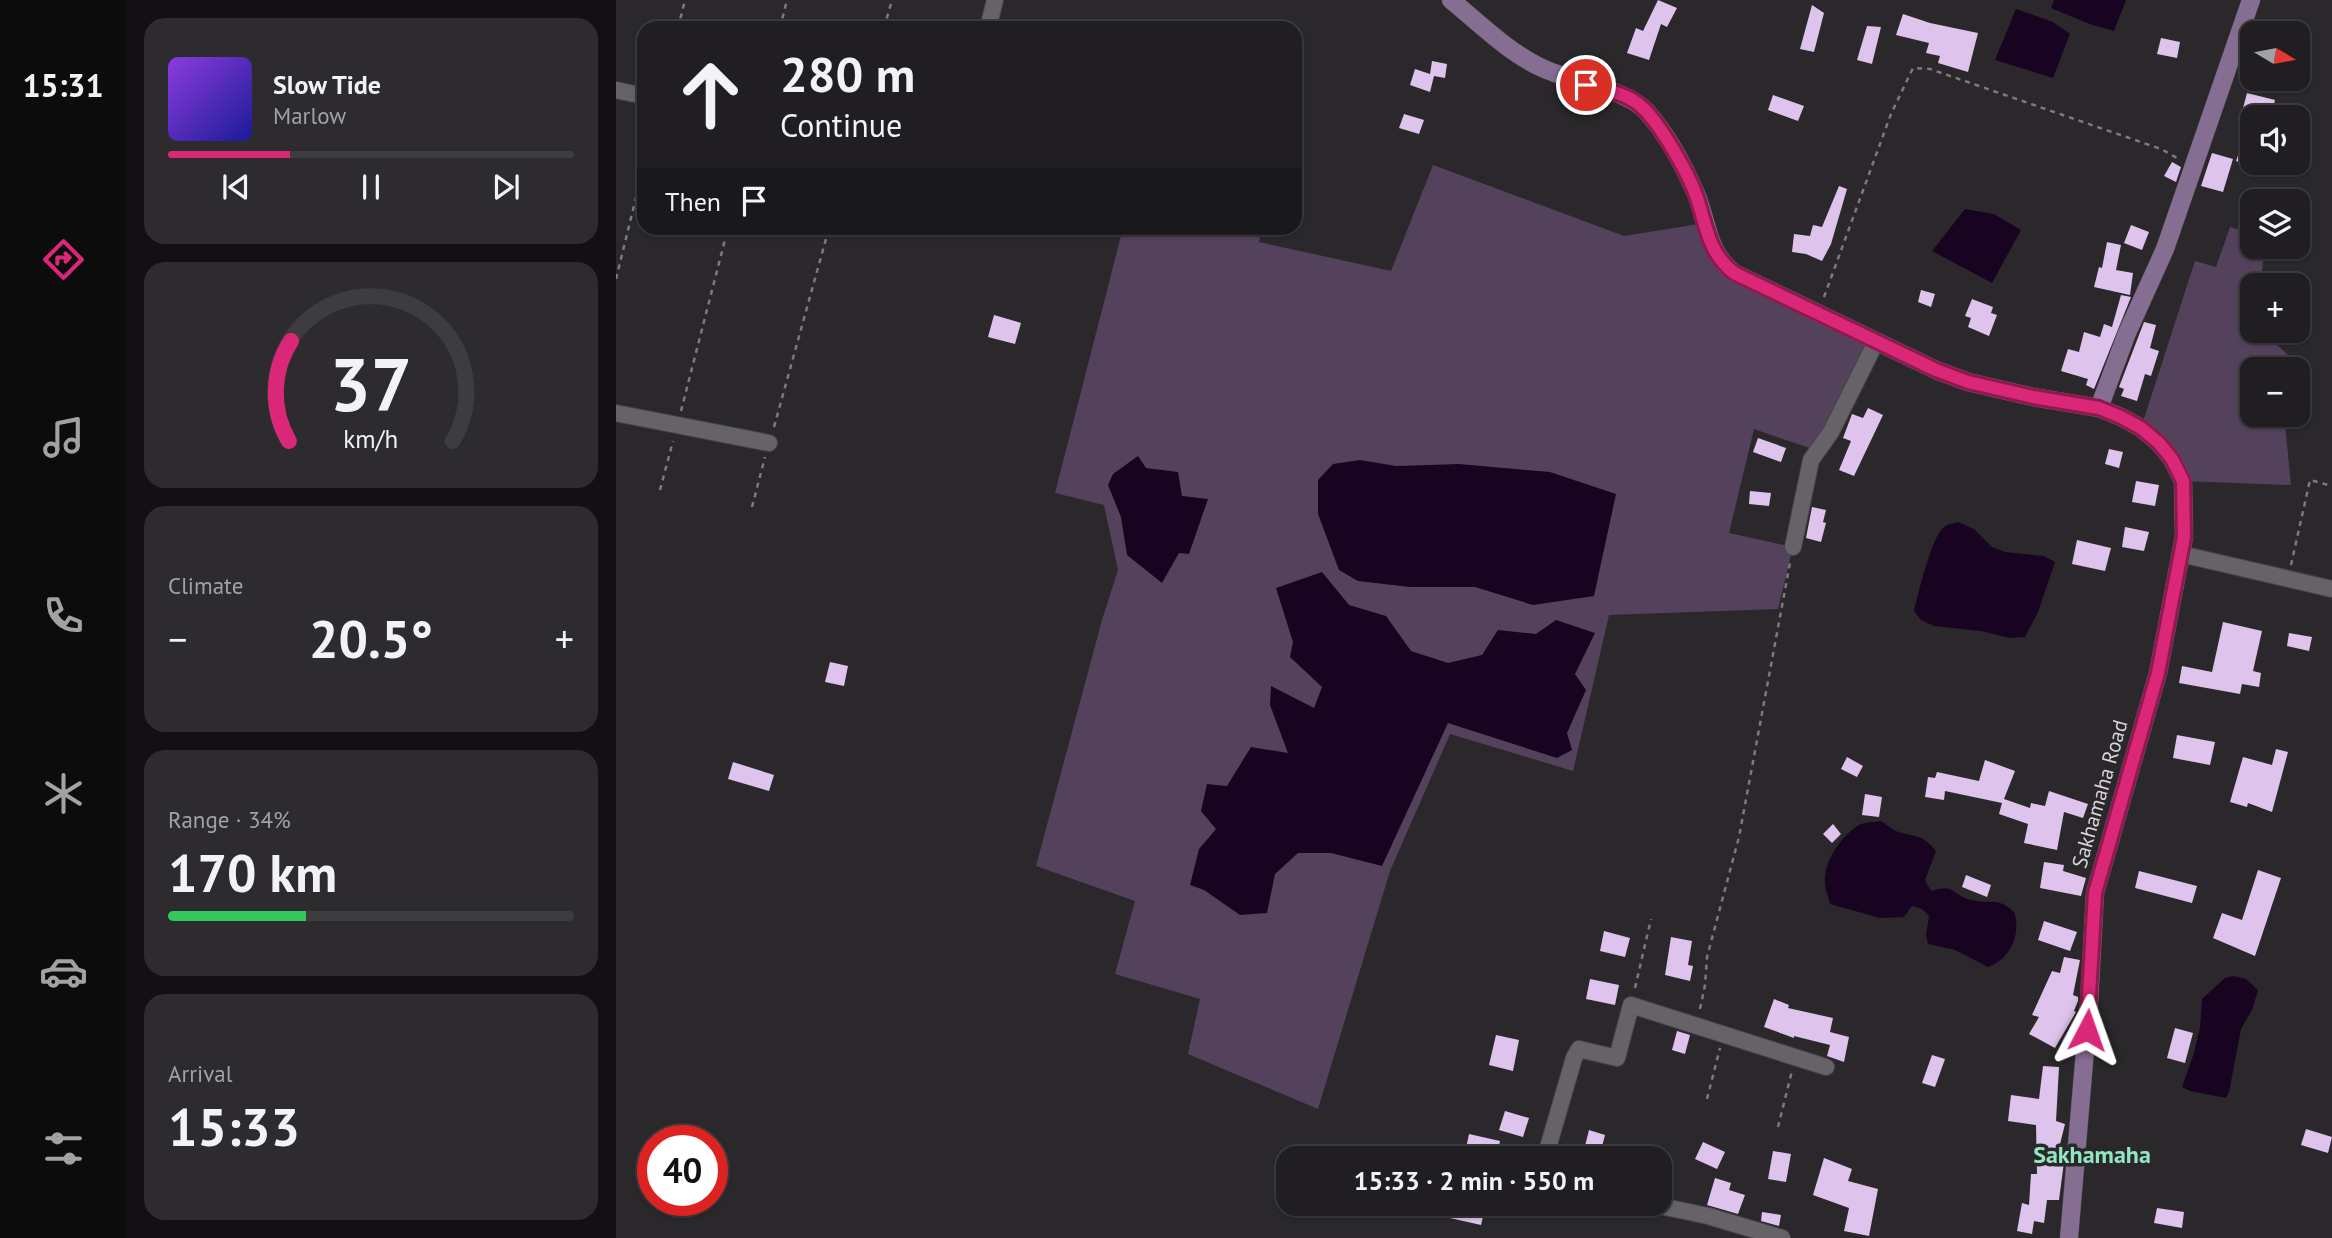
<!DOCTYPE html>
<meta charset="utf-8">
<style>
body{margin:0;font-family:"PT Sans",sans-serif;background:#2d2b2e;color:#f1f3f6;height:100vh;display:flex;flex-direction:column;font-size:26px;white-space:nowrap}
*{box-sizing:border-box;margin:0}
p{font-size:23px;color:#a2a2a5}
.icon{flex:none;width:38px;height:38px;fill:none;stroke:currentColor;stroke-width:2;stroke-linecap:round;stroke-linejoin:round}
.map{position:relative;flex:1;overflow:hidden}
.panel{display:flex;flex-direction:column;gap:18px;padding:18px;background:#121012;width:490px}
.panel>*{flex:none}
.top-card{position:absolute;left:21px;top:21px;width:665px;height:214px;border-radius:21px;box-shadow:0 2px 5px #0004,0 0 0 2px #3d3c3f;background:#201e21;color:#f1f3f6;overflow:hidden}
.needle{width:46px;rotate:100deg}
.tools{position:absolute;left:1624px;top:21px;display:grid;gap:14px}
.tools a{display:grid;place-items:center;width:70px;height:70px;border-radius:14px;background:#201e21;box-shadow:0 2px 5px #0004,0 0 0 2px #3d3c3f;font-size:35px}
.speed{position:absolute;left:21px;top:1125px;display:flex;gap:14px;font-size:35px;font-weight:700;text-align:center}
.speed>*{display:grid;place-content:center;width:91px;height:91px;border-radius:50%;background:#201e21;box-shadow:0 2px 5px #0004,0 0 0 2px #3d3c3f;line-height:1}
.speed .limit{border:10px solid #d22;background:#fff;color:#111}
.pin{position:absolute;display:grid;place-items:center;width:60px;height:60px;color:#fff;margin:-30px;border:4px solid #fff;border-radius:50%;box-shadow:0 2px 7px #0007}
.me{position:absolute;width:77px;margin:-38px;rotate:4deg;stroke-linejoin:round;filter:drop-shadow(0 0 5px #0008)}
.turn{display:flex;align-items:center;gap:24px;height:147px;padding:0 28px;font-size:32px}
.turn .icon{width:91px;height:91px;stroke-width:2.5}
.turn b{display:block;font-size:49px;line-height:60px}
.then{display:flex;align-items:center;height:66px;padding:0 28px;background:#0003;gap:14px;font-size:26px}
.big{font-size:52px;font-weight:700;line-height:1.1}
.panel .card{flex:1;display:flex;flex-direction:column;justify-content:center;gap:10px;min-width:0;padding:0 24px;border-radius:21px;background:#2d2b2e}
.panel .dial{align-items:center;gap:0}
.dial svg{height:182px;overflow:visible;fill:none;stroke:#3d3c3f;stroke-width:7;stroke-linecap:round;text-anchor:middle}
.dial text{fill:#f1f3f6;stroke:none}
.song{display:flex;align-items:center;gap:21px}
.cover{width:84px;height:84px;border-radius:10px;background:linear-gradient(135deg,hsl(270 70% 55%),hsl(240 70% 35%))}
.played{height:7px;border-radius:4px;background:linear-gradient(90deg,#db2777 30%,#3d3c3f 30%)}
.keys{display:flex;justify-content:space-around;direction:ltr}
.heat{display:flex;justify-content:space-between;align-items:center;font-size:38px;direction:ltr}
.charge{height:10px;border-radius:5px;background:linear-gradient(90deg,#34c759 34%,#3d3c3f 0)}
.trip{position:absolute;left:660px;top:1146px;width:396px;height:70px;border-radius:21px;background:#201e21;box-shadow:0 2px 5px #0004,0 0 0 2px #3d3c3f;font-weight:700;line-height:70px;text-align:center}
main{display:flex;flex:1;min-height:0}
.tab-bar{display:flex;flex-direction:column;width:126px;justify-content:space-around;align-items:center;background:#0d0c0d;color:#a2a2a5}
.tab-bar .icon{width:49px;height:49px}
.tab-bar .active{color:#db2777}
.tab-bar b{font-size:32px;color:#f1f3f6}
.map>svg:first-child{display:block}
</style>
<main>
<nav class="tab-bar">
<b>15:31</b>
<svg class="icon active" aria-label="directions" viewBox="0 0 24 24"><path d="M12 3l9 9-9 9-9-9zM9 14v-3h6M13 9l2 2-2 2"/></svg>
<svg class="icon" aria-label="music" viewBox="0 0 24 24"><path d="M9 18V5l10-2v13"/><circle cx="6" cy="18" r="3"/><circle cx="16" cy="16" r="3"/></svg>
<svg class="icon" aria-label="phone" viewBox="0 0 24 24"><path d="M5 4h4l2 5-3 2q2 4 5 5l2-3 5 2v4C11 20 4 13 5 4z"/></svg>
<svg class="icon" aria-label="climate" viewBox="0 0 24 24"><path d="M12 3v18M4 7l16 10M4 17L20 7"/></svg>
<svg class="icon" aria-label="car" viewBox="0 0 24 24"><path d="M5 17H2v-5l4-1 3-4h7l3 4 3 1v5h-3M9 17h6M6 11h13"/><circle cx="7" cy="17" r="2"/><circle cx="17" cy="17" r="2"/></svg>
<svg class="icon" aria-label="filters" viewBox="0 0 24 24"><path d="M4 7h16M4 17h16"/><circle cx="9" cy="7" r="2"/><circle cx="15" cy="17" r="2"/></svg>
</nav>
<section class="panel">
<div class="card">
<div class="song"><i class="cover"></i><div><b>Slow Tide</b><p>Marlow</p></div></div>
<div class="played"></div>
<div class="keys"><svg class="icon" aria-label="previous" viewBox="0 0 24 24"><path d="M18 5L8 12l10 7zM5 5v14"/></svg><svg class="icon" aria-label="pause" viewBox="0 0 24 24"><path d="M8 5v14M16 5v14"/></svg><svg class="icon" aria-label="next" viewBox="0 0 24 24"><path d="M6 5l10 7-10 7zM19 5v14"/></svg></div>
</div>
<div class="card dial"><svg viewBox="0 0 100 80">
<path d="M14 69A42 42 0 1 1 86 69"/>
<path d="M14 69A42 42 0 0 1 15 25" stroke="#db2777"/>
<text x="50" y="56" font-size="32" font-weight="700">37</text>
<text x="50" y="72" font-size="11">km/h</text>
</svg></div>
<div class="card"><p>Climate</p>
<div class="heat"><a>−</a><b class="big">20.5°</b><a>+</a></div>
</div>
<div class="card"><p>Range · 34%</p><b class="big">170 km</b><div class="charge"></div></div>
<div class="card"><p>Arrival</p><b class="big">15:33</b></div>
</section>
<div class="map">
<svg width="1716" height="1238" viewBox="0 0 1716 1238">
<rect width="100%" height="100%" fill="#2b282c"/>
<g fill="#54425d">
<polygon points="817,165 1008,236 1089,223 1100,255 1260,342 1202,451 1138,429 1113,533 1177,547 1162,609 993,615 957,771 834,734 774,871 702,1109 572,1054 584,999 499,974 519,901 420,866 486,620 502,570 488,505 439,493 507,228 646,228 643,242 775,271"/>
<polygon points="1614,227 1636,234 1636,247 1649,247 1644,285 1636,285 1636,331 1646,331 1673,356 1669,369 1636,369 1636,415 1668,415 1675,485 1567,481 1525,428 1579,261 1600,267"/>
</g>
<g fill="#180421">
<polygon points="1438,0 1510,0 1498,31 1476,25 1435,8"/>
<polygon points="1400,9 1437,22 1454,34 1437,78 1379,60"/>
<polygon points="1349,209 1378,214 1405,230 1376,283 1316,251"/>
<polygon points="522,456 530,468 562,472 566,496 592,499 573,554 563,553 546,583 511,555 505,517 492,485 497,474"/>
<polygon points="744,460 780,466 843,464 934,472 1000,494 978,596 917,605 859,587 794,587 742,581 723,570 702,514 702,480 717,464"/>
<path d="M1342,522l16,7 18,18 13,5 39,4 11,6 -17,50 -13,25 -15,1 -29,-7 -47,-5 -13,-6 -7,-9c4,-17 18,-74 29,-83 4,-4 9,-4 15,-6z"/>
<polygon points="706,572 733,605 770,616 795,651 832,663 866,655 882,630 920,634 940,620 979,633 959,674 970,690 951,733 956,750 941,758 832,723 766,866 715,853 682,853 659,874 651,913 624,915 588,890 574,885 583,849 600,829 585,811 591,784 611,786 635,747 672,753 654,705 655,686 698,708 706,687 674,657 677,642 660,588"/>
<path d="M1265,821c5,3 10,8 15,10 19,7 26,2 40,20l-11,29 6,11c25,-8 21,5 41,9 19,5 25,-4 42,12 8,21 -4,48 -26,55l-33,-17 -27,-6 -2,-9 3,-19 -7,-7 -10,-3 -8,11 -24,1 -50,-14c-2,-8 -5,-15 -5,-22 -2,-20 17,-47 34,-57 6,-3 15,-3 22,-4z"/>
<polygon points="1618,976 1630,979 1642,990 1636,1010 1625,1029 1613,1092 1610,1098 1574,1091 1566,1087 1578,1053 1584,1027 1586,999 1609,978"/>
</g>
<g fill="#dec3ec">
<polygon points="1042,0 1061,8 1051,27 1045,24 1033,60 1011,53 1020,28 1027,31"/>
<polygon points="1196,5 1208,13 1198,52 1184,49"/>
<polygon points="1287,14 1314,23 1362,33 1352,72 1322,63 1324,56 1310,53 1313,43 1280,35"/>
<polygon points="1251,26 1265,27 1256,64 1241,60"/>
<polygon points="1545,38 1564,42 1561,58 1541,54"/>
<polygon points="816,61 831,64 829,78 818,76 814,92 794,85 799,69 814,74"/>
<polygon points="1631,93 1659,100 1655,117 1626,112"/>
<polygon points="1157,95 1188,106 1182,121 1152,110"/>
<polygon points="788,114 808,120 803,134 783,128"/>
<polygon points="1626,144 1636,147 1636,167 1620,161"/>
<polygon points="1596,153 1617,159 1607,192 1585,186"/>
<polygon points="1556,162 1565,167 1560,182 1548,176"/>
<polygon points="1223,186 1231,189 1215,244 1206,261 1190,254 1176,252 1178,234 1194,236 1197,225 1206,227"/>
<polygon points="1515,225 1533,232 1526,250 1508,243"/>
<polygon points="1491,242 1505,245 1500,270 1517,273 1514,295 1478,287 1483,267 1486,268"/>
<polygon points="1305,290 1319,294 1315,307 1302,302"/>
<polygon points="1505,295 1515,297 1478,389 1470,385 1472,379 1445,371 1452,349 1463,352 1468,332 1484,337 1488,324 1496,327"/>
<polygon points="1356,299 1377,307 1375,313 1381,315 1373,336 1352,327 1355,318 1349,316"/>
<polygon points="378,315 405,323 399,344 372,337"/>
<polygon points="1528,322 1540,325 1534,348 1543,351 1535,376 1529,374 1521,401 1505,396 1508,389 1503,387"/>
<polygon points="1252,408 1267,415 1238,476 1223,470 1235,441 1227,438 1236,414 1247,418"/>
<polygon points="1142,438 1170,448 1165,462 1137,452"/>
<polygon points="1493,449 1507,452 1503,468 1489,464"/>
<polygon points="1520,481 1543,485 1539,506 1516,502"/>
<polygon points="1134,491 1155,493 1153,506 1133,504"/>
<polygon points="1196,507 1210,510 1207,522 1210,523 1205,542 1190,538"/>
<polygon points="1509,527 1533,532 1528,551 1506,547"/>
<polygon points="1461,540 1495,548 1489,571 1456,564"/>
<polygon points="1607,622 1646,631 1637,671 1645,673 1643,687 1626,684 1624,694 1563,683 1566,666 1596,672"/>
<polygon points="1673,633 1696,637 1693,651 1671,646"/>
<polygon points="214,662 232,666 228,686 209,682"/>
<polygon points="1561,735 1599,742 1594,765 1557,758"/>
<polygon points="1660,749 1672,752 1656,812 1632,803 1631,807 1614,802 1627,757 1656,765"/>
<polygon points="1231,757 1247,766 1241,777 1225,769"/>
<polygon points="1369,760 1399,771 1388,799 1414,808 1415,803 1429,806 1433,791 1472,804 1467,818 1448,812 1441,850 1408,843 1412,824 1383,814 1386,803 1329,791 1328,800 1309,797 1312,777 1319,778 1321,772 1363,781"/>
<polygon points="117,762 158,775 153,791 112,779"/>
<polygon points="1249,794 1266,797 1263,817 1246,815"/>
<polygon points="1217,824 1225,834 1216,843 1207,834"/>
<polygon points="1428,862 1448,865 1447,871 1470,878 1465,896 1424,888"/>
<polygon points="1642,870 1665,878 1639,956 1597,938 1606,913 1626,920"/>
<polygon points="1523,871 1581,886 1576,903 1519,888"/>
<polygon points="1350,875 1375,885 1371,897 1346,887"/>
<polygon points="1428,921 1461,932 1454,951 1422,940"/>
<polygon points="988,931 1014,938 1009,957 984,951"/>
<polygon points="1055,937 1076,941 1072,965 1077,966 1074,981 1049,975"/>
<polygon points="1448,957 1464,960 1457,995 1462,997 1462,1001 1458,1011 1460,1012 1439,1048 1413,1034 1423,1017 1416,1015 1436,971 1444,973"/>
<polygon points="974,979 1003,985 999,1005 970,999"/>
<polygon points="1158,999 1173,1005 1172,1008 1217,1018 1214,1032 1233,1037 1228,1062 1211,1056 1214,1045 1178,1036 1178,1038 1148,1027"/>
<polygon points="1559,1028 1577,1033 1569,1063 1551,1058"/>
<polygon points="1061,1031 1074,1035 1069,1054 1056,1050"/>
<polygon points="880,1035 903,1040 897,1071 873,1065"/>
<polygon points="1316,1055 1329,1059 1319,1087 1306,1083"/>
<polygon points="1427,1066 1443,1067 1440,1121 1449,1124 1444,1144 1448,1145 1448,1162 1443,1200 1431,1200 1428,1223 1418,1221 1416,1234 1401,1231 1406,1203 1413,1205 1415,1174 1421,1174 1420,1125 1392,1121 1395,1095 1423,1099"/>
<polygon points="889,1111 913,1118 907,1137 883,1130"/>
<polygon points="1690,1129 1716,1137 1712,1153 1685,1145"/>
<polygon points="973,1130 989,1135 983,1158 966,1158"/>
<polygon points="853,1134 884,1141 881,1158 848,1158"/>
<polygon points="1087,1142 1109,1152 1101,1169 1079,1159"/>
<polygon points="1157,1151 1175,1154 1170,1182 1152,1179"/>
<polygon points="1208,1158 1236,1169 1232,1181 1262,1189 1253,1236 1228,1231 1233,1208 1197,1195"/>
<polygon points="1099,1178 1115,1183 1113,1190 1129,1195 1122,1214 1091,1205"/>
<polygon points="837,1204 870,1204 865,1225 834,1218"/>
<polygon points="1541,1208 1568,1212 1566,1228 1538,1223"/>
<polygon points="1146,1212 1165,1215 1163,1226 1145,1221"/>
</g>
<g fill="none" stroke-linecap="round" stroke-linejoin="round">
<defs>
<g id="street">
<polyline points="372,28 379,0"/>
<polyline points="0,90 28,96"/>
<polyline points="0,413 153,443"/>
<polyline points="1177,547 1195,460 1215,432 1260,342"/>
<polyline points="1565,554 1716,589"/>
<polyline points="929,1158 958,1058 963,1049 1001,1058 1015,1005 1210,1067"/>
<polyline points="1035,1204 1092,1216 1166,1238"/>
</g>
<g id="secondary">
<path d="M835,0c28,23 56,51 89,67 30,15 86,21 107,45 20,23 37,54 49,82 13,31 10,56 38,79l202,97 32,12 65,15 66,11 22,9 20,11 18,15 13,16 11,22 1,56 -26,136 -63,220 -6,111 -20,234"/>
<polyline points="1483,408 1511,333 1549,249 1635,0"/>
</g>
</defs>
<use href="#street" stroke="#464448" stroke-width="18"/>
<use href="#secondary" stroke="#464448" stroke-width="19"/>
<g stroke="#7d7a7e" stroke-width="2.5" stroke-dasharray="5 5" stroke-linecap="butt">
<polyline points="62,28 69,0"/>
<polyline points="164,28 171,0"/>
<polyline points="268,28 276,0"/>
<polyline points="0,279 28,165"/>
<polyline points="1208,297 1275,114 1297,68 1314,69 1545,149 1563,159"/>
<polyline points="65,411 112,228"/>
<polyline points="158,427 213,228"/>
<polyline points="44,490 57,441"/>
<polyline points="136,507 149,457"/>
<polyline points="1675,565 1694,480 1716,486"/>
<polyline points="1019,988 1035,919"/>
<polyline points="1084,1009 1089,985 1091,957 1123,837 1174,563"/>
<polyline points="1091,1099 1104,1048"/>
<polyline points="1162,1127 1176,1071"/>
</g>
<use href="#street" stroke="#666368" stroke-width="16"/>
<use href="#secondary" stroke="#866e92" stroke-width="18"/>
</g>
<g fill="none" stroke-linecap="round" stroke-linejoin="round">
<defs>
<path id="route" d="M970,85c17,5 36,7 51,18 20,14 52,71 60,95 10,30 11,54 37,75l202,97 32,12 65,15 66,11 22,9 20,11 18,15 13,16 11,22 1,56 -26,136 -63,220 -8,137"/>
</defs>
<use href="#route" stroke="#8e194d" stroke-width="18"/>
<use href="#route" stroke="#db2777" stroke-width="12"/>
</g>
<g text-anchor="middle" stroke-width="7" stroke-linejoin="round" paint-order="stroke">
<g font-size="21" fill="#d8d6d9" stroke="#2b282c">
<text transform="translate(1484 794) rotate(-74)" y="7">Sakhamaha Road</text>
</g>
<g font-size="24" font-weight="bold" fill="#91e7c1" stroke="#2b282c">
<text x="1476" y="1163">Sakhamaha</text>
</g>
</g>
</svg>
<div class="tools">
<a><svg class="needle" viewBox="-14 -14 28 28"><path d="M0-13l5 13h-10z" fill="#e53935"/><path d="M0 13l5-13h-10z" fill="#a2a2a5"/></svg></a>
<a><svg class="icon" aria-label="sound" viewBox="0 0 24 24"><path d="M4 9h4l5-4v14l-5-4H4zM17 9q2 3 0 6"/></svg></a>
<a><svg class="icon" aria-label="layers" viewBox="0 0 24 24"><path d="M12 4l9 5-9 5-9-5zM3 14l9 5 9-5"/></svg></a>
<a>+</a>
<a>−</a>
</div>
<div class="speed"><div class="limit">40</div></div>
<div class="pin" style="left:970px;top:85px;background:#d93025"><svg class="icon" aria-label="arrive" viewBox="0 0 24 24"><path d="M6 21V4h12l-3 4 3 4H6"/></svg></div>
<svg class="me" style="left:1471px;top:1030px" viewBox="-20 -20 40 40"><path d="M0-17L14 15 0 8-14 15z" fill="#db2777" stroke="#fff" stroke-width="4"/></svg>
<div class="trip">15:33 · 2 min · 550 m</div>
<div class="top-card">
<div class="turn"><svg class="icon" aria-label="ahead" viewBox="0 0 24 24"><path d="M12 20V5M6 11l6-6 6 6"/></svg><div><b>280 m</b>Continue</div></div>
<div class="then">Then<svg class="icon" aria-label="arrive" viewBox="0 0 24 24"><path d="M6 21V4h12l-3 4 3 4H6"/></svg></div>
</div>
</div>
</main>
